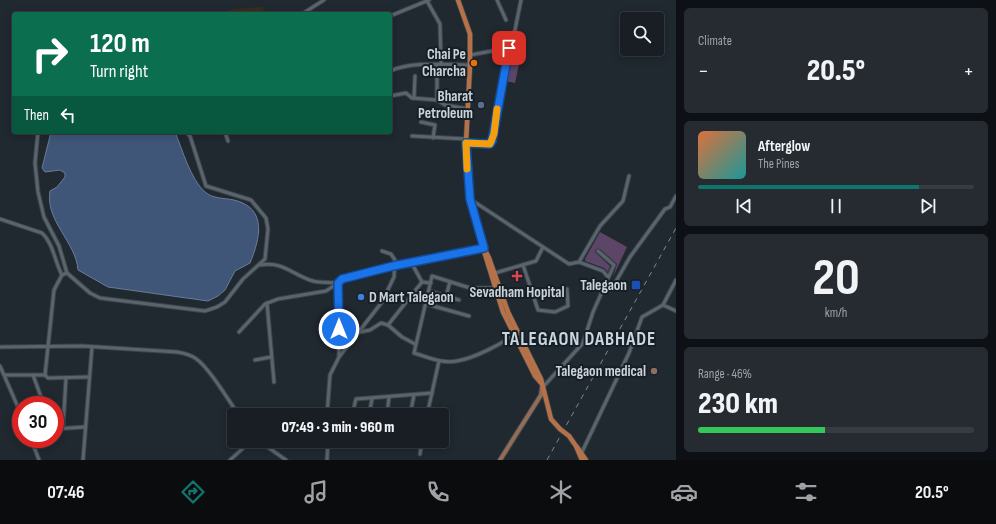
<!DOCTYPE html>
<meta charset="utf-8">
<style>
body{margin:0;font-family:"Sofia Sans Condensed",sans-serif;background:#252b31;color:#f1f3f6;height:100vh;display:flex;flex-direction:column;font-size:15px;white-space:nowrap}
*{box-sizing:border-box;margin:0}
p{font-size:13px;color:#9fa2a6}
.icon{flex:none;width:22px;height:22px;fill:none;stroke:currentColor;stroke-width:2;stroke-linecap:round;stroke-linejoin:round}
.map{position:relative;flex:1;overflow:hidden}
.sheet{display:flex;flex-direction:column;gap:8px;padding:8px;background:#0d1014;width:320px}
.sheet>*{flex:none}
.guide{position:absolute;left:12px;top:12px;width:380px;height:122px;border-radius:4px;box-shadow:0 2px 10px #0003,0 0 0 1px #363c41;background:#0b6e4f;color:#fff;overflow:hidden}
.fabs{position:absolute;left:620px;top:12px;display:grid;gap:8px}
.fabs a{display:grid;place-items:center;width:44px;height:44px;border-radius:4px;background:#181e24;box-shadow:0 2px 10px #0003,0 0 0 1px #363c41;font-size:20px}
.speed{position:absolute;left:12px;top:396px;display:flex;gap:8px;font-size:20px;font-weight:700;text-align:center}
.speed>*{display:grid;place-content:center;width:52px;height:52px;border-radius:50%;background:#181e24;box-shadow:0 2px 10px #0003,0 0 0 1px #363c41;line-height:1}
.speed .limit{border:6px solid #d22;background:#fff;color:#111}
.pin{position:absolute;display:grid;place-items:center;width:34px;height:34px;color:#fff;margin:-17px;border-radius:8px;box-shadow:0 2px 6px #0006}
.me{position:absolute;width:44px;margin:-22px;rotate:0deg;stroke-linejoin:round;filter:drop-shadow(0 0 3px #0008)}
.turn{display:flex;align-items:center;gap:14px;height:84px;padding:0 12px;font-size:18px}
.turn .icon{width:52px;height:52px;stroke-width:2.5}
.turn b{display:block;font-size:28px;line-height:34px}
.then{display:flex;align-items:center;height:38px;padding:0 12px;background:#0003;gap:8px;font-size:15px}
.big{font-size:30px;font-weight:800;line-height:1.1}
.sheet .tile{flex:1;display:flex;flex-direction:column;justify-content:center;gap:6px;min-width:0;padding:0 14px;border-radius:6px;background:#252b31}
.sheet .dial{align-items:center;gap:0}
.dial b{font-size:52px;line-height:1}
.song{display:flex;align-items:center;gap:12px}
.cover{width:48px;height:48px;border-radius:6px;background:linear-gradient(135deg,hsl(20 70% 55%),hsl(180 70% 35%))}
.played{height:4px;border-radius:2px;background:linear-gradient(90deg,#0f766e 80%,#363c41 80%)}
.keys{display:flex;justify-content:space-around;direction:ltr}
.heat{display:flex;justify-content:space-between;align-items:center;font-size:22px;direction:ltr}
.charge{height:6px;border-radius:3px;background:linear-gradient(90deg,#34c759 46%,#363c41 0)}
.trip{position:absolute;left:227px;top:408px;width:222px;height:40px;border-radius:4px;background:#181e24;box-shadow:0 2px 10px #0003,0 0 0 1px #363c41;font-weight:800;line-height:40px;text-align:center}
.tabs{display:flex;height:64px;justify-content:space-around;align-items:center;background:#0a0c0e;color:#9fa2a6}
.tabs .icon{width:28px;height:28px}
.tabs .on{color:#0f766e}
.tabs b{font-size:18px;color:#f1f3f6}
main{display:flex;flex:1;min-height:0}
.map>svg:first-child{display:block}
</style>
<main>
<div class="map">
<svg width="676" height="460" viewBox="0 0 676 460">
<rect width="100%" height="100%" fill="#202830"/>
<polygon fill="#382d1e" points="263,7 264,14 218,14 234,9"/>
<path fill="#405679" stroke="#6a7c96" d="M51,132h124c8,19 15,46 30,60 8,7 20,6 29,8 34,8 26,39 16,63l-15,8 -10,19 -7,6 -10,5 -100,-14 -30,-17c-2,-28 -33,-49 -28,-79l7,-4 8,-10v-4l-5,-3 -15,2 -3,-4z"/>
<g fill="#5d4568">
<polygon points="511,53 521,55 515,83 506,81"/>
<polygon points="600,232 627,247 613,277 617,264 600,249 596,249 595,252 610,266 608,272 604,268 585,261 585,259"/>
</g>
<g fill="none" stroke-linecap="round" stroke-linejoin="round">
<defs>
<g id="minor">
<polyline points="497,0 506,20"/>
<polyline points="427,1 440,24 441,64"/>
<polyline points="302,14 324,0"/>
<polyline points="390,16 429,0"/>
<polyline points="470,55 509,48"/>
<polyline points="437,65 437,100 445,105 468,109"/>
<path d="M390,71c23,-10 55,-6 80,-6"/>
<polyline points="390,96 406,93 412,98 437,100"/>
<polyline points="414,98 415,76"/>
<polyline points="421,122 435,125 433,138"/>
<polyline points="38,132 35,163 38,192 44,217 59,246 67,273 90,293 100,298 205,311 217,307 225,302 243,279 265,259 268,229 266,218 251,200 206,186 190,136 186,132"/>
<polyline points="225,132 228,141"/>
<polyline points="412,136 466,139"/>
<polyline points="466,143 490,143 493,141 509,48 515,30 521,0"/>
<polyline points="470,199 569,264 579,262 603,271 608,277"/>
<path d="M0,219l42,14c11,10 13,29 20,42"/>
<polyline points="411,262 422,282"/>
<polyline points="579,262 600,226 623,201 629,176"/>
<path d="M260,265c24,-4 32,10 53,16 5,2 18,1 25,2"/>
<polyline points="523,265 538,310 555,312 568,306 567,289"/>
<polyline points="495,273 536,261 543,247"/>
<polyline points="604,287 611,290 630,257 665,209 670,207 676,196"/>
<path d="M494,288h-24l-38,-12 -18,77c13,4 28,11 43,8 18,-3 44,-17 59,-27"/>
<polyline points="429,291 446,296 450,282"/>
<polyline points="446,296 459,300"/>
<polyline points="267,303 274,382"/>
<polyline points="426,304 469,316"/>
<polyline points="663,305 676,280"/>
<polyline points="239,332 265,304 278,299 326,291 338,283"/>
<polyline points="360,332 370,330 381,323 388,325"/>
<polyline points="415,344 402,337 388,325 422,282 431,283"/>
<path d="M0,347l82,-1 95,6c6,1 12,2 18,6 14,9 33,42 44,57"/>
<polyline points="339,357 338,283 342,279 393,266 484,248"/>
<polyline points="255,360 271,357"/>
<polyline points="0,366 21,414"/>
<polyline points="5,375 45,375 54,290 62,275 67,273"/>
<polyline points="33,375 44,405"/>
<polyline points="45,375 48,378 89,377"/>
<polyline points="543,387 583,343 593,312 614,265 598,251"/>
<polyline points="327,415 330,375 339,357 382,302 394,277 395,260 391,254 382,251"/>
<polyline points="352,415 356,399 432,393"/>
<polyline points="369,415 372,399"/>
<polyline points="387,415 389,397"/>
<polyline points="410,415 414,395"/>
<polyline points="427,415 439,361"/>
<polyline points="63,428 66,378"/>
<polyline points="55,429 84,427"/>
<polyline points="31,439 39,460"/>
<polyline points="259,441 286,460"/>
<polyline points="377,441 421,447"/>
<polyline points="582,452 629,353 642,317 663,305 676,311"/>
<polyline points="420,454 422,441"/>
<polyline points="83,460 92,347"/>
<polyline points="230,460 251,441"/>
<polyline points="327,460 328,441"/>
</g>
<polyline id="major" points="500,460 541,395 542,387"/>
<g id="highway">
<polyline points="458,0 470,34 470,65 466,143 467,178 473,212 483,246 489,258 508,312 541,379 551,419 560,429"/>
<polyline points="484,251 503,312 535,376 542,384"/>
<polyline points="569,436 576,446 582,460"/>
<polyline points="577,447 586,460"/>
</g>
</defs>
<use href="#minor" stroke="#3c434a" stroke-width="5"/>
<use href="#major" stroke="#3c434a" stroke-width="6"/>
<use href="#highway" stroke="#3c434a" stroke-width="6"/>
<use href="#minor" stroke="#5a646c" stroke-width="3"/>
<use href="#major" stroke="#916c57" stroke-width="4"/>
<use href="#highway" stroke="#b57249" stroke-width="4.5"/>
<polyline stroke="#82898f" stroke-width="1" stroke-dasharray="5 5" stroke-linecap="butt" points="547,460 676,228"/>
<defs>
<polyline id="highway-bridge" points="560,429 569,436"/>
</defs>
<use href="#highway-bridge" stroke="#3c434a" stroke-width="6" stroke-linecap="butt"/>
<use href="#highway-bridge" stroke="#b57249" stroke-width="4.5"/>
</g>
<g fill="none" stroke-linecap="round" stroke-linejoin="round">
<defs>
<polyline id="route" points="339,329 338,283 342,279 393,266 484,248 470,199 466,143 490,144 492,141 509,48"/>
</defs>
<use href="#route" stroke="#114b97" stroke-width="10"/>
<use href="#route" stroke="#1a73e8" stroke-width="7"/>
<polyline stroke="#f59e0b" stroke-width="7" points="467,169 466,143 490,144 494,134 497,109"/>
</g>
<circle fill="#e8710a" stroke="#161f26" stroke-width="1.5" cx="474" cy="63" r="4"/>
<circle fill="#5c6f8a" stroke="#161f26" stroke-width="1.5" cx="481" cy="105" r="4"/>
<path fill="#e0444e" stroke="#161f26" stroke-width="1.5" d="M515 270h4v4h4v4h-4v4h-4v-4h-4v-4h4z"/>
<rect fill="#1a4fb4" stroke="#161f26" stroke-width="1.5" x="631" y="280" width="10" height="10" rx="2"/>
<circle fill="#3f7fe0" stroke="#161f26" stroke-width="1.5" cx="361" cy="297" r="4"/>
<circle fill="#8d6e63" stroke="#161f26" stroke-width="1.5" cx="654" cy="371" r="4"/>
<g text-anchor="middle" stroke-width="4" stroke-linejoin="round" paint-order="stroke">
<g font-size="15" font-weight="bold" fill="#cdd3d8" stroke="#161f26" text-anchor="end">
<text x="466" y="59">Chai Pe<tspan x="466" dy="17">Charcha</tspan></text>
<text x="473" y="101">Bharat<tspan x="473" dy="17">Petroleum</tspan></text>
<text x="627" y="290">Talegaon</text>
<text x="517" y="297" text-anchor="middle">Sevadham Hopital</text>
<text x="369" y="302" text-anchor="start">D Mart Talegaon</text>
<text x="646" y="376">Talegaon medical</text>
</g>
<g font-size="19" font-weight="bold" letter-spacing="1" fill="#cad6df" stroke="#161f26">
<text x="579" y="345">TALEGAON DABHADE</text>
</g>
</g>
</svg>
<div class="fabs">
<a><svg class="icon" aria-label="search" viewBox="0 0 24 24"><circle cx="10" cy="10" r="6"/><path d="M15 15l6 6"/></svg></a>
</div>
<div class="speed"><div class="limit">30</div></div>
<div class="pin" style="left:509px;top:48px;background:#d93025"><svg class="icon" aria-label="arrive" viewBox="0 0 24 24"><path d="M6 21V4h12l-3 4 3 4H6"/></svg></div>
<svg class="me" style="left:339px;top:329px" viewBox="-20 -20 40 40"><circle r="17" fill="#1a73e8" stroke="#fff" stroke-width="3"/><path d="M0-11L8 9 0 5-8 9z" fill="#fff"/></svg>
<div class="trip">07:49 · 3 min · 960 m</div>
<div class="guide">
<div class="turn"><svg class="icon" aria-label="right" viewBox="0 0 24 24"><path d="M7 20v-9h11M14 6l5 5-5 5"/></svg><div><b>120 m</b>Turn right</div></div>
<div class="then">Then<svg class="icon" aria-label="left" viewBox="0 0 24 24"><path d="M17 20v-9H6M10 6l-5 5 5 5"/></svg></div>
</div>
</div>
<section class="sheet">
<div class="tile"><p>Climate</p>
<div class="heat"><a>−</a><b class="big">20.5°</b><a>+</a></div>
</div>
<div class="tile">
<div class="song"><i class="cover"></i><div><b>Afterglow</b><p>The Pines</p></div></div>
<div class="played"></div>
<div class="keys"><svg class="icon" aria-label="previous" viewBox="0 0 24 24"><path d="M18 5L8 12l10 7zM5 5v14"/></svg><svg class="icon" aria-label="pause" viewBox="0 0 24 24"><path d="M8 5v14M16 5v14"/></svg><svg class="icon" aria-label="next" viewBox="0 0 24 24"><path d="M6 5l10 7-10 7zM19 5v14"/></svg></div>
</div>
<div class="tile dial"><b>20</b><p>km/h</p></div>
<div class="tile"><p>Range · 46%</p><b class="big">230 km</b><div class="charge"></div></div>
</section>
</main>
<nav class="tabs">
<b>07:46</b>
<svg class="icon on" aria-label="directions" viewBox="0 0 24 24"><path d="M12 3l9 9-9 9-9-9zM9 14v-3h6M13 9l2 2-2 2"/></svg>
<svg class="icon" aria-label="music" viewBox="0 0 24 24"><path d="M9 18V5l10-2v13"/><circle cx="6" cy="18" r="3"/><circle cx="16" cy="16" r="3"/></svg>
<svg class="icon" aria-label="phone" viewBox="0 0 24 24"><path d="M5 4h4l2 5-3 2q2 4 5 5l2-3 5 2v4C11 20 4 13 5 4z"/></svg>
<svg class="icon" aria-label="climate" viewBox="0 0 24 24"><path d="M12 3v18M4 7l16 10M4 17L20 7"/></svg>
<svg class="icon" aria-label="car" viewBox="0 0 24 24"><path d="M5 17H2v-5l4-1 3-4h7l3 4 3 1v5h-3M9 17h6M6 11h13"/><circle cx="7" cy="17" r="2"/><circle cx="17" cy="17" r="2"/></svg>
<svg class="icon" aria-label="filters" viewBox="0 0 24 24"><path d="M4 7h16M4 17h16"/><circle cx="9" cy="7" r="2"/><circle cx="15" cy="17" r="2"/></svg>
<b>20.5°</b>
</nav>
